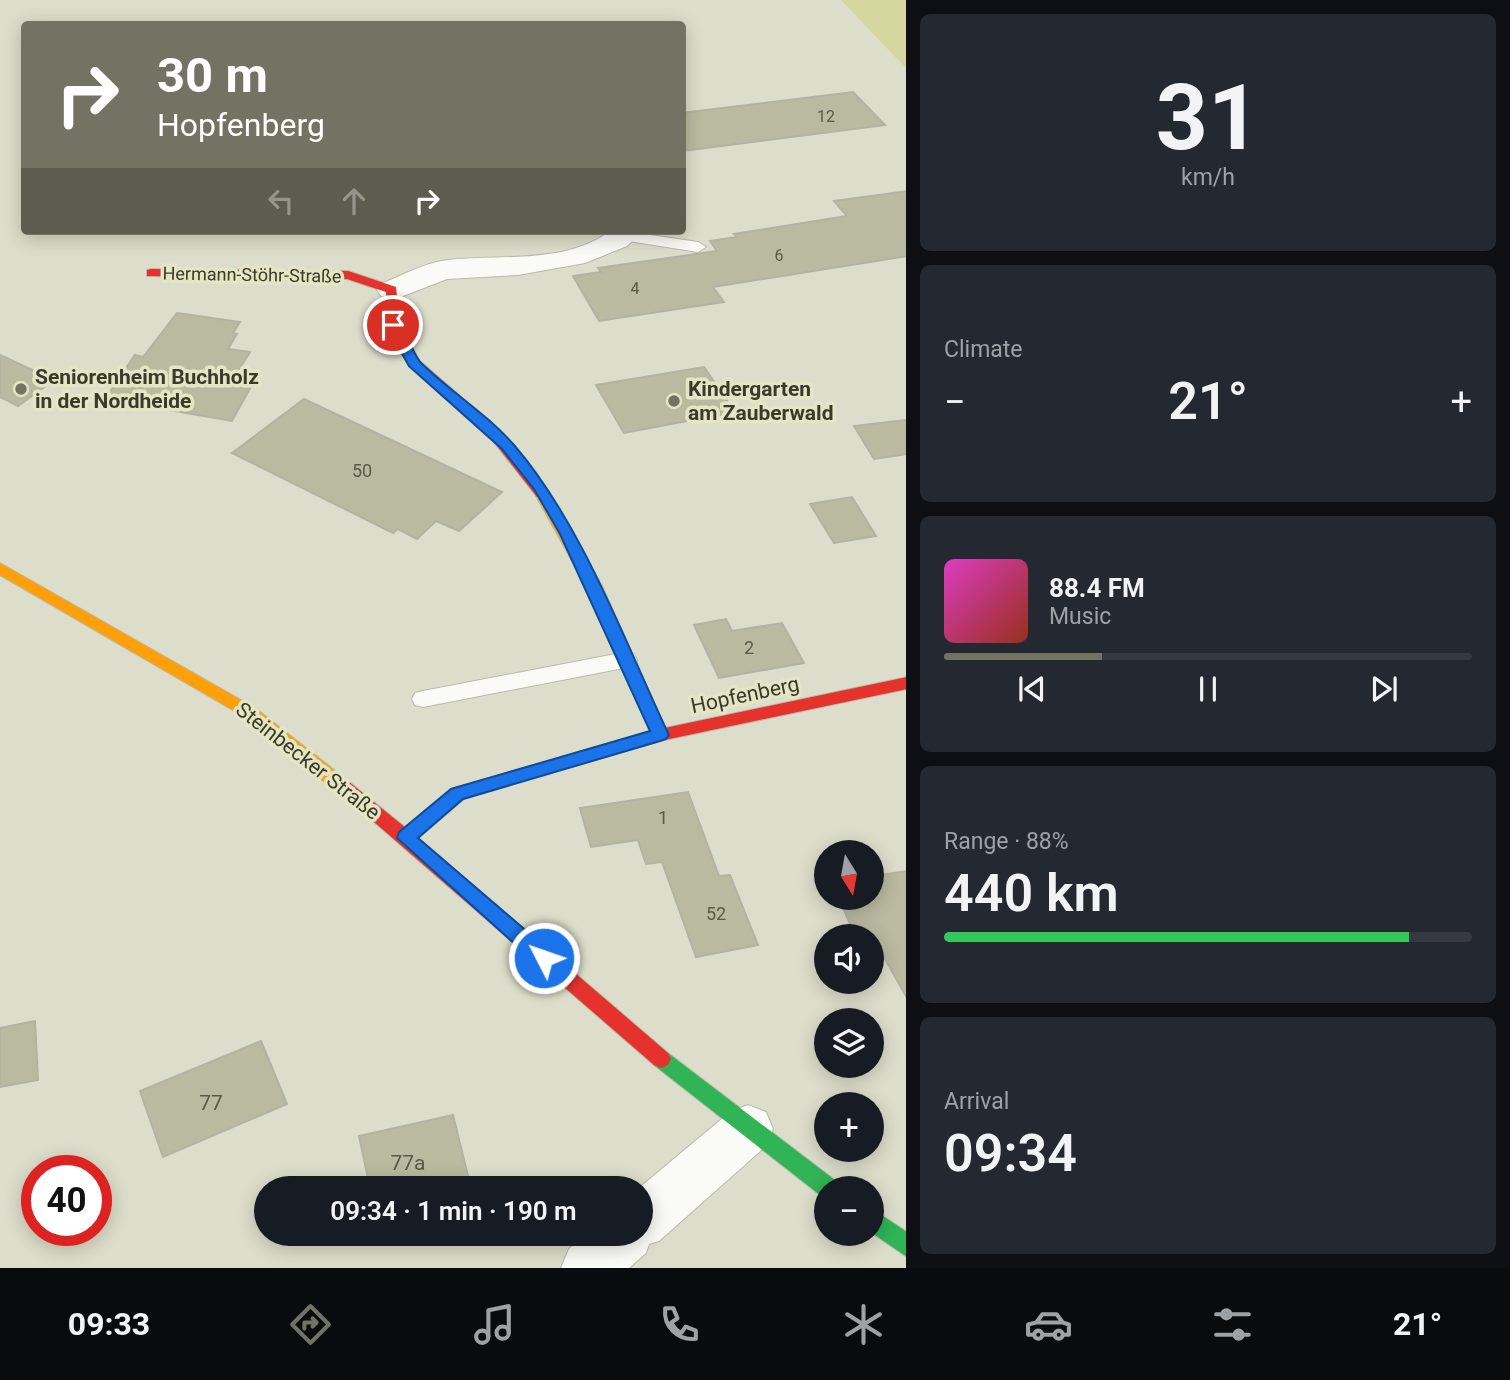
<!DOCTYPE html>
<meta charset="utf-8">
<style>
body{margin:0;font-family:Roboto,sans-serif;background:#242831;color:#f1f3f6;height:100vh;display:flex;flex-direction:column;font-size:26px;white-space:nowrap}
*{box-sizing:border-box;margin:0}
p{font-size:23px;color:#9ea1a6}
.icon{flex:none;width:38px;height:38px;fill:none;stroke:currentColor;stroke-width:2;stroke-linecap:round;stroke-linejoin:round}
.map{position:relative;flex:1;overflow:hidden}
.details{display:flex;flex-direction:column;gap:14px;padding:14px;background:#0d0f14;width:604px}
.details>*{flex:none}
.top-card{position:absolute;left:21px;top:21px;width:665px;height:214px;border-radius:7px;box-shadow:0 4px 18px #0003;background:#737363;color:#fff;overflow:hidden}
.needle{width:46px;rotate:169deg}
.tools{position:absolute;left:814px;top:840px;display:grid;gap:14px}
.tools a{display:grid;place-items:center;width:70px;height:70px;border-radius:50%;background:#171b24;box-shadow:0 4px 18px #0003;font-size:35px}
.speed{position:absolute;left:21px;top:1155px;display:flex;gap:14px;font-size:35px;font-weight:700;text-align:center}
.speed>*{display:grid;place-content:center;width:91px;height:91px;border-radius:50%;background:#171b24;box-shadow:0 4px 18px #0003;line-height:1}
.speed .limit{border:10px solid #d22;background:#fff;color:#111}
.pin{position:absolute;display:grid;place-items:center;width:60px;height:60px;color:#fff;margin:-30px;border:4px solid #fff;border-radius:50%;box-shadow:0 2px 7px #0007}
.me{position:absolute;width:77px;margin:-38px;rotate:311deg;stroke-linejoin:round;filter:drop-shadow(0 0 5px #0008)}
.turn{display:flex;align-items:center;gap:24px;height:147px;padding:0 21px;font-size:32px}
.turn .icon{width:91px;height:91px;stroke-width:2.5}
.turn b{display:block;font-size:49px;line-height:60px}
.lanes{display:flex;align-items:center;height:66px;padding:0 21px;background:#0003;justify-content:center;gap:35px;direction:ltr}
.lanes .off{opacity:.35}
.big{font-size:52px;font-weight:600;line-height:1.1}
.details .widget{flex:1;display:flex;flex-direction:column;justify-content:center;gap:10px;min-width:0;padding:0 24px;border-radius:10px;background:#242831}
.details .dial{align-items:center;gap:0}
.dial b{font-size:91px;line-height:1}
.song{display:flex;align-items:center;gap:21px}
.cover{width:84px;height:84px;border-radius:10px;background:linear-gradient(135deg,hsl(310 70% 55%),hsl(10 70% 35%))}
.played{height:7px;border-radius:4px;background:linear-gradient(90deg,#737363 30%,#363941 30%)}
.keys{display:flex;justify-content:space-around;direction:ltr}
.heat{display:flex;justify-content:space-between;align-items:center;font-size:38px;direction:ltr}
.charge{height:10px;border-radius:5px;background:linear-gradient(90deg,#34c759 88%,#363941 0)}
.trip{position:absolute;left:254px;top:1176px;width:399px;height:70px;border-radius:35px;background:#171b24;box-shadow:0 4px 18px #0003;font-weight:600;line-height:70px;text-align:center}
.dock{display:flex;height:112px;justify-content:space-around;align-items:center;background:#090b0e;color:#9ea1a6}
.dock .icon{width:49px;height:49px}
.dock .on{color:#737363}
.dock b{font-size:32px;color:#f1f3f6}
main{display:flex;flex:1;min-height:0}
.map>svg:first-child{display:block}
</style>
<main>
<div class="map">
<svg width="907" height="1268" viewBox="0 0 907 1268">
<rect width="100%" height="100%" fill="#dcddca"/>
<polygon fill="#d6d6a1" points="841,0 906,0 906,68"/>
<g fill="#babaa1" stroke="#b3b3a5" stroke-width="2">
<polygon points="853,92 885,125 682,151 682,113"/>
<polygon points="907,191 907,256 713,287 724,302 599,321 573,276 601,272 598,268 717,251 710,241 737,237 734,234 847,216 834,201"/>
<polygon points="177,313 240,322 233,333 237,334 228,349 250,352 237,373 257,376 232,421 105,399 135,355 143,357"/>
<polygon points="0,355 54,380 18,406 0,397"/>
<polygon points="704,367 735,412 624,433 596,385"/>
<polygon points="304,399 502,492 459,531 436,521 417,539 398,529 393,533 232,453"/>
<polygon points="907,420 907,454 874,459 854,426"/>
<polygon points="852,497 876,536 834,543 810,504"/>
<polygon points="726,619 732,631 782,623 804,663 719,678 694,625"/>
<polygon points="688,792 719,876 730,875 758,945 696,957 662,862 646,864 638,840 591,847 580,808"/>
<polygon points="907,871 907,998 872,936 855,936 839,898 872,898 872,876"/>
<polygon points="35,1021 38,1080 0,1087 0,1028"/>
<polygon points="261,1041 287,1104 163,1157 140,1091"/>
<polygon points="453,1115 471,1188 370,1188 359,1136"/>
</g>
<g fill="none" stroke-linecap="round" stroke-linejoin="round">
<defs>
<g id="lane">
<polygon points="622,231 698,242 706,247 698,252 616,239 614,236"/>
<polygon points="626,652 634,654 637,660 634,666 423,707 415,705 412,699 415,693 423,691"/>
</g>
<g id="street">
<path d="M610,231h32l-15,15 -42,17 -67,12 -71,4 -44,17 -11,3 -11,-3 -4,-6 4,-6c20,-8 41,-20 61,-23 54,-8 122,5 168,-30z"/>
<polygon points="748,1105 766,1112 773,1129 766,1146 659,1241 649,1244 646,1253 629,1268 561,1268 569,1249 586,1234 640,1234 639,1188 730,1112"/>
</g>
<g id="fast">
<polygon points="661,1050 668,1053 836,1181 839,1188 826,1188 826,1198 820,1195 654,1065 651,1059 654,1053"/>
<polygon points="872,1209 907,1232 907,1257 872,1233"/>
</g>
<g id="slow">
<polygon points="542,489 549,494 602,586 668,735 666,740 654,740 652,735 586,586 535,494"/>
<polygon points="0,563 255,708 343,777 346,782 343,787 337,789 331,787 243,716 0,575"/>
</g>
<g id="jam">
<polygon points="151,269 348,271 396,287 400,327 420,361 500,431 549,494 547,497 537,497 490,437 410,366 388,327 386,292 347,279 147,276 147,270"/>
<polygon points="907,677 907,689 660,741 464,799 418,838 668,1053 671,1059 668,1065 661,1068 654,1065 328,782 331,777 337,775 343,777 406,828 452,789 458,787 660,729"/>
</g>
</defs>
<use href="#lane" stroke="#b9baab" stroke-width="2"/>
<use href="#street" stroke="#b9baab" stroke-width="2"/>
<use href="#fast" stroke="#b9baab" stroke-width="2"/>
<use href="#slow" stroke="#b9baab" stroke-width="2"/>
<use href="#jam" stroke="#b9baab" stroke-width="2"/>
<use href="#lane" fill="#fafaf7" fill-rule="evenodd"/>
<use href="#street" fill="#fafaf7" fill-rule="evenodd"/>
<use href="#fast" fill="#30b455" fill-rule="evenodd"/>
<use href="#slow" fill="#ff9f0a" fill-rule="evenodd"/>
<use href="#jam" fill="#e5322d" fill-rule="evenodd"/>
</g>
<path fill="#1a73e8" stroke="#114b97" stroke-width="2" d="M393,321c15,6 18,33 29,43 29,28 66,51 92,81 68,79 110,195 155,290l-3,4 -6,2 -197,58 -45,39 133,114 3,6 -3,6 -7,2 -7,-2 -140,-126 2,-6 52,-43 199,-58 -90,-197 -26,-45 -32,-40 -93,-83 -23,-41z"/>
<g fill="#737363" stroke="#e4e5c2" stroke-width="2.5">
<circle cx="21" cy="389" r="7"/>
<circle cx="674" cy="401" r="7"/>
</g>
<g text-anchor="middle" stroke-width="7" stroke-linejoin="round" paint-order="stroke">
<g font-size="16" fill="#5a5a49">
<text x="826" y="122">12</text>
<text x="779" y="261">6</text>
<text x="635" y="294">4</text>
</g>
<g font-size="18" fill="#3a3a2c" stroke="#e4e5c2">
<text transform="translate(252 275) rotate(1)" y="6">Hermann-Stöhr-Straße</text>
</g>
<g font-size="18" fill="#5a5a49">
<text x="362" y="477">50</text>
<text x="749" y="654">2</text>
<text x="663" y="824">1</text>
<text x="716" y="920">52</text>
</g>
<g font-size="21" font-weight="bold" fill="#3a3a2c" stroke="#e4e5c2" text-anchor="start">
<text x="35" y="384">Seniorenheim Buchholz<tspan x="35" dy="24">in der Nordheide</tspan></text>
<text x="688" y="396">Kindergarten<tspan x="688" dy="24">am Zauberwald</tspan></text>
</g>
<g font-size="21" fill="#3a3a2c" stroke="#e4e5c2">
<text transform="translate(745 695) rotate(-12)" y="7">Hopfenberg</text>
<text transform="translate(308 761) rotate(38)" y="7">Steinbecker Straße</text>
</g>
<g font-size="21" fill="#5a5a49">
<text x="211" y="1110">77</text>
<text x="408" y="1170">77a</text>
</g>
</g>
</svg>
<div class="tools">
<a><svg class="needle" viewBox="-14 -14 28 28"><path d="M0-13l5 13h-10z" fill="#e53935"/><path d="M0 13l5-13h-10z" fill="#9ea1a6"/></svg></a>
<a><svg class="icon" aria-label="sound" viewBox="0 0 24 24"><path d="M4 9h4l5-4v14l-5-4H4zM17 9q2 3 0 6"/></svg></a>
<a><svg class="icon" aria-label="layers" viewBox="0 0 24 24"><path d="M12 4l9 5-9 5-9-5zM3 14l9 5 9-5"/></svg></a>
<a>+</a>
<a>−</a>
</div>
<div class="speed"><div class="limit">40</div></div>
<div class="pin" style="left:393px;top:325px;background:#d93025"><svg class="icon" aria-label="arrive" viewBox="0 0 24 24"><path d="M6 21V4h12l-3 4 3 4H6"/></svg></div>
<svg class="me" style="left:544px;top:958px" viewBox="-20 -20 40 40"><circle r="17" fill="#1a73e8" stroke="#fff" stroke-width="3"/><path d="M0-11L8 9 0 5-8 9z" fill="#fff"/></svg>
<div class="trip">09:34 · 1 min · 190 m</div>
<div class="top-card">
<div class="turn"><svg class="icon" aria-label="right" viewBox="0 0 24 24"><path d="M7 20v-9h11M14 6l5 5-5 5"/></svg><div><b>30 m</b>Hopfenberg</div></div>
<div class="lanes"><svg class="icon off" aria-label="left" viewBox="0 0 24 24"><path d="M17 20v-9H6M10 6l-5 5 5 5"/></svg><svg class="icon off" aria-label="ahead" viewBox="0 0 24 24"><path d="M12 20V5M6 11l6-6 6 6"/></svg><svg class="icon" aria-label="right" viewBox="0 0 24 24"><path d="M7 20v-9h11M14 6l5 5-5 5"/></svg></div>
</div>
</div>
<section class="details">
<div class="widget dial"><b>31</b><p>km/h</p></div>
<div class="widget"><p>Climate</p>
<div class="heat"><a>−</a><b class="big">21°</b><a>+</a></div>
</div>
<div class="widget">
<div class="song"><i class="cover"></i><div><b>88.4 FM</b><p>Music</p></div></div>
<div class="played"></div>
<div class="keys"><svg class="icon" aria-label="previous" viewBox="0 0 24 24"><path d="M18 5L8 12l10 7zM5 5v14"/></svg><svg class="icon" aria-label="pause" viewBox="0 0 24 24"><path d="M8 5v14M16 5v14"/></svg><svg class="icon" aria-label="next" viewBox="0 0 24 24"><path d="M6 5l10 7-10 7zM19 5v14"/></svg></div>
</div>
<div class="widget"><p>Range · 88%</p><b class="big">440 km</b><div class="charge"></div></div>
<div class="widget"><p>Arrival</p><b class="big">09:34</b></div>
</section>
</main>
<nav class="dock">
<b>09:33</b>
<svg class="icon on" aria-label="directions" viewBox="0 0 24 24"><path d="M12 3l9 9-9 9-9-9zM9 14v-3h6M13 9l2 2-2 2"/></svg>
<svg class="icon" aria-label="music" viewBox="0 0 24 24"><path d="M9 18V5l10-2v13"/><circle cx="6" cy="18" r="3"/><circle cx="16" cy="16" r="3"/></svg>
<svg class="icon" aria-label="phone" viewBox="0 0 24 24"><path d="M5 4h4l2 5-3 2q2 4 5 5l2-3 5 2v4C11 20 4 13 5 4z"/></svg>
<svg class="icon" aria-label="climate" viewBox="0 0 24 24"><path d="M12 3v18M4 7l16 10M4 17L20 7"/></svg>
<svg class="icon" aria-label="car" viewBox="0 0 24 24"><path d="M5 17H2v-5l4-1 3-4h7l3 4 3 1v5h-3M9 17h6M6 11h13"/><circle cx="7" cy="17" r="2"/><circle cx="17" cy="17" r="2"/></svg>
<svg class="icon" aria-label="filters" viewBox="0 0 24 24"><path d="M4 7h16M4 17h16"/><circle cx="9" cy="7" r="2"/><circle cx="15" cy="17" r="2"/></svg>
<b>21°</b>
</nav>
